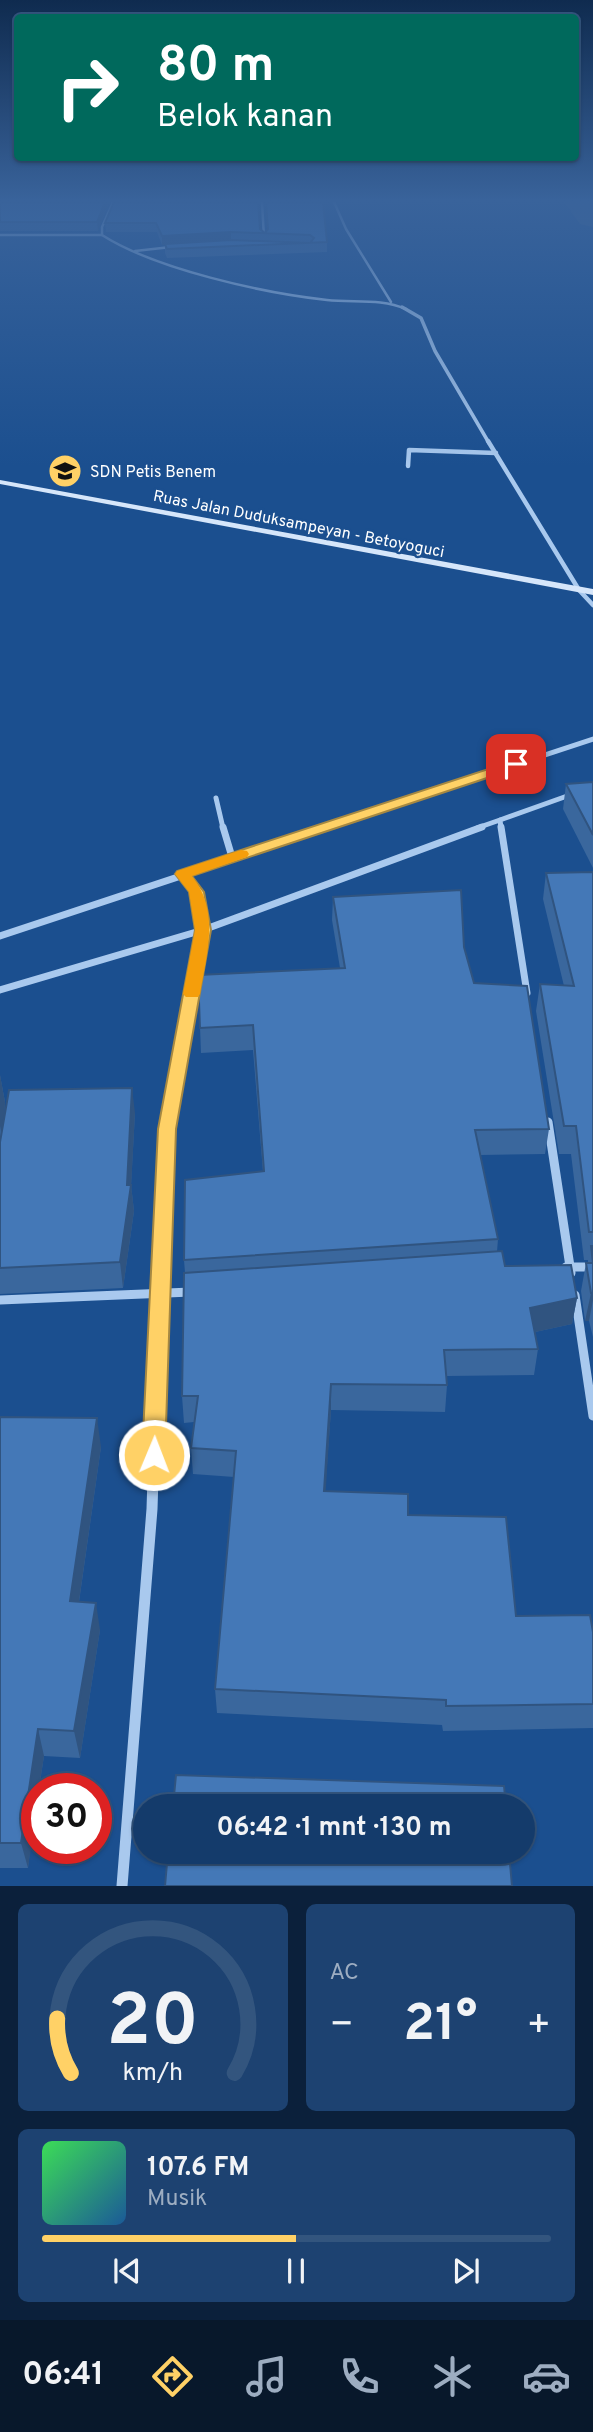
<!DOCTYPE html>
<html lang="id">
<meta charset="utf-8">
<style>
body{margin:0;font-family:Overpass,sans-serif;background:#1d4271;color:#f1f3f6;height:100vh;display:flex;flex-direction:column;font-size:26px;white-space:nowrap}
*{box-sizing:border-box;margin:0}
p{font-size:23px;color:#9dadc1}
.icon{flex:none;width:38px;height:38px;fill:none;stroke:currentColor;stroke-width:2;stroke-linecap:round;stroke-linejoin:round}
.map{position:relative;height:1886px;overflow:hidden}
.side{display:flex;flex-direction:column;gap:18px;padding:18px;background:#0b203b;flex:1}
.side>*{flex:none}
.banner{position:absolute;left:14px;top:14px;width:565px;height:147px;border-radius:7px;box-shadow:0 2px 5px #0004,0 0 0 2px #33557e;background:#00695c;color:#fff;overflow:hidden}
.speed{position:absolute;left:21px;top:1773px;display:flex;gap:14px;font-size:35px;font-weight:700;text-align:center}
.speed>*{display:grid;place-content:center;width:91px;height:91px;border-radius:50%;background:#143b6b;box-shadow:0 2px 5px #0004,0 0 0 2px #33557e;line-height:1}
.speed .limit{border:10px solid #d22;background:#fff;color:#111}
.pin{position:absolute;display:grid;place-items:center;width:60px;height:60px;color:#fff;margin:-30px;border-radius:14px;box-shadow:0 4px 10px #0006}
.me{position:absolute;width:77px;margin:-38px;rotate:1deg;stroke-linejoin:round;filter:drop-shadow(0 0 5px #0008)}
.turn{display:flex;align-items:center;gap:24px;height:147px;padding:0 28px;font-size:32px}
.turn .icon{width:91px;height:91px;stroke-width:2.5}
.turn b{display:block;font-size:49px;line-height:60px}
.big{font-size:52px;font-weight:700;line-height:1.1}
.side .widget{flex:1;display:flex;flex-direction:column;justify-content:center;gap:10px;min-width:0;padding:0 24px;border-radius:10px;background:#1d4271}
.side .dial{align-items:center;gap:0}
.dial svg{height:182px;overflow:visible;fill:none;stroke:#33557e;stroke-width:7;stroke-linecap:round;text-anchor:middle}
.dial text{fill:#f1f3f6;stroke:none}
.song{display:flex;align-items:center;gap:21px}
.cover{width:84px;height:84px;border-radius:10px;background:linear-gradient(135deg,hsl(130 70% 55%),hsl(210 70% 35%))}
.played{height:7px;border-radius:4px;background:linear-gradient(90deg,#ffd166 50%,#33557e 50%)}
.keys{display:flex;justify-content:space-around;direction:ltr}
.heat{display:flex;justify-content:space-between;align-items:center;font-size:38px;direction:ltr}
.side .tiles{flex:1;display:grid;gap:18px;grid-template-columns:1fr 1fr}
.widget:last-child{grid-column:span 2}
.trip{position:absolute;left:133px;top:1794px;width:402px;height:70px;border-radius:35px;background:#143b6b;box-shadow:0 2px 5px #0004,0 0 0 2px #33557e;font-weight:700;line-height:70px;text-align:center}
.tab-bar{display:flex;height:112px;justify-content:space-around;align-items:center;background:#08182b;color:#9dadc1}
.tab-bar .icon{width:49px;height:49px}
.tab-bar .current{color:#ffd166}
.tab-bar b{font-size:32px;color:#f1f3f6}
.map>svg:first-child{display:block}
</style>
<div class="map">
<svg width="593" height="1886" viewBox="0 0 593 1886">
<rect width="100%" height="100%" fill="#1b4f8f"/>
<g fill="none" stroke-linecap="round" stroke-linejoin="round">
<polygon fill="#3c6290" fill-rule="evenodd" points="564,202 593,202 593,227 580,224"/>
<g stroke="#a9c9ee" stroke-width="2.5">
<path d="M113,202l-11,25v8c53,34 161,58 225,65 27,3 54,-2 79,9"/>
<polyline points="262,202 264,238"/>
<polyline points="334,202 346,229 391,302"/>
<polyline points="0,235 102,235"/>
<polyline points="135,251 171,247"/>
</g>
<polyline stroke="#a9c9ee" stroke-width="3.5" points="402,307 421,318 435,351 489,443"/>
<g stroke="#a9c9ee" stroke-width="4.5">
<polyline points="488,441 579,590 593,605"/>
<polyline points="408,466 409,450 496,453"/>
</g>
<g stroke="#a9c9ee" stroke-width="5">
<polyline points="216,798 223,828"/>
<polyline points="324,828 593,739"/>
<polyline points="477,828 500,820"/>
<polyline points="501,828 500,820 570,795"/>
</g>
<g stroke="#a9c9ee" stroke-width="7">
<polyline points="223,827 232,857"/>
<polyline points="501,827 527,993"/>
<polyline points="0,936 329,827"/>
<polyline points="0,990 203,930 482,827"/>
<polyline points="172,1102 203,930 196,892 183,874"/>
</g>
<g stroke="#a9c9ee" stroke-width="9">
<polyline points="548,1122 571,1273"/>
<polyline points="566,1267 593,1267"/>
<polyline points="575,1295 593,1416"/>
<polyline points="0,1300 191,1292"/>
<polyline points="154,1448 167,1129 172,1100"/>
</g>
<polyline stroke="#a9c9ee" stroke-width="11" points="122,1886 152,1509 154,1446"/>
<polygon fill="#d6e6fa" fill-rule="evenodd" points="0,480 593,589 593,595 0,484"/>
</g>
<g fill="#3a679d">
<polygon points="0,202 109,202 98,231 0,231"/>
<polygon points="114,202 260,229 265,233 267,229 266,202 327,242 327,252 167,258 165,253 165,245 162,245 157,232 106,232 105,223"/>
<polygon points="593,782 593,868 563,809 566,784"/>
<polygon points="593,872 593,1337 589,1321 585,1321 581,1291 586,1263 588,1263 588,1260 584,1260 571,1154 559,1154 536,1011 540,984 564,986 543,899 546,873"/>
<polygon points="333,897 464,947 474,983 549,1129 545,1154 480,1155 498,1239 497,1252 505,1266 577,1298 572,1324 535,1332 538,1349 534,1375 447,1376 447,1385 445,1412 331,1410 325,1491 408,1515 516,1616 593,1632 593,1728 443,1731 442,1725 217,1713 215,1689 234,1477 193,1474 191,1448 194,1422 184,1423 182,1396 185,1273 184,1260 263,1172 253,1050 201,1053 198,975 340,968 332,920"/>
<polygon points="0,1075 5,1102 4,1116 135,1113 131,1185 134,1211 123,1288 0,1294"/>
<polygon points="0,1417 101,1447 79,1602 100,1630 80,1758 44,1756 39,1788 37,1788 28,1868 0,1868"/>
</g>
<g fill="#305480">
<polygon points="105,202 109,202 98,231 97,222"/>
<polygon points="231,232 231,241 162,245 162,236"/>
<polygon points="0,1075 5,1102 3,1145 0,1126"/>
<polygon points="132,1088 135,1113 131,1189 131,1185 134,1211 123,1288 120,1262 127,1185"/>
<polygon points="591,1293 593,1293 593,1300 589,1321 585,1321"/>
<polygon points="577,1298 572,1324 526,1334 530,1308"/>
<polygon points="331,1384 331,1410 324,1517 324,1491"/>
<polygon points="97,1418 101,1447 75,1629 70,1601"/>
<polygon points="96,1603 100,1630 80,1758 74,1731"/>
<polygon points="38,1729 44,1756 39,1788 37,1788 37,1807 28,1868 21,1843"/>
</g>
<g fill="#4478b7" stroke="#305480" stroke-width="2">
<polygon points="0,202 105,202 97,222 0,222"/>
<polygon points="114,202 258,202 260,229 265,233 268,229 266,202 323,202 327,242 167,249 165,244 231,240 310,243 314,238 310,235 231,232 162,236 156,223 105,223"/>
<polygon points="593,782 593,835 566,784"/>
<polygon points="593,872 593,1232 589,1232 576,1126 564,1126 540,984 574,986 546,873"/>
<polygon points="461,890 464,947 474,983 527,986 549,1129 475,1130 498,1239 184,1260 185,1180 264,1171 253,1025 200,1028 198,975 345,968 333,897"/>
<polygon points="132,1088 127,1185 131,1185 120,1262 0,1268 0,1142 9,1090"/>
<polygon points="591,1246 593,1246 593,1293 591,1293 586,1263 593,1263"/>
<polygon points="502,1251 505,1266 571,1265 577,1298 530,1308 538,1349 444,1350 447,1385 331,1384 324,1491 408,1494 408,1515 506,1517 516,1616 590,1615 593,1632 593,1704 446,1706 446,1700 215,1689 236,1451 191,1448 198,1396 182,1396 184,1273"/>
<polygon points="0,1417 97,1418 70,1601 96,1603 74,1731 38,1729 21,1843 0,1843"/>
<polygon points="176,1775 504,1786 506,1806 173,1806"/>
<polygon points="168,1852 509,1852 512,1886 165,1886"/>
</g>
<linearGradient id="sky" x2="0" y2="1"><stop stop-color="#0f2b4f"/><stop offset="0.43" stop-color="#39639b"/><stop offset="1" stop-color="#39639b" stop-opacity="0"/></linearGradient>
<rect width="593" height="466" fill="url(#sky)"/>
<polygon fill="#ffd166" stroke="#a68842" stroke-width="2" points="516,760 522,764 520,767 192,876 204,892 211,930 176,1129 165,1455 162,1463 154,1466 146,1463 142,1455 158,1129 195,930 189,892 175,874 177,871"/>
<path fill="#f59e0b" d="M241,850l6,1 2,3 -2,3 -55,19c28,35 15,77 8,118l-2,3h-12l-3,-3 12,-64 -6,-38 -14,-18 2,-3z"/>
<defs>
<symbol id="school-disc" viewBox="-11 -11 22 22"><circle r="9.5" fill="#ffd166" stroke="#1b4f8f"/><path d="M0-5L7-2L0 1L-7-2ZM-4 1L0 2.5L4 1V4Q0 6-4 4Z" fill="#111"/></symbol>
</defs>
<g fill-rule="evenodd">
<use href="#school-disc" x="46" y="452" width="38" height="38"/>
</g>
<g text-anchor="middle" stroke-width="5" stroke-linejoin="round" paint-order="stroke">
<g font-size="16" fill="#fff" stroke="#1b4f8f" text-anchor="start">
<text x="90" y="477">SDN Petis Benem</text>
</g>
<g font-size="16" fill="#fff" stroke="#1b4f8f">
<text transform="translate(299 523) rotate(11)" y="6">Ruas Jalan Duduksampeyan - Betoyoguci</text>
</g>
</g>
</svg>
<div class="speed"><div class="limit">30</div></div>
<div class="pin" style="left:516px;top:764px;background:#d93025"><svg class="icon" aria-label="arrive" viewBox="0 0 24 24"><path d="M6 21V4h12l-3 4 3 4H6"/></svg></div>
<svg class="me" style="left:154px;top:1455px" viewBox="-20 -20 40 40"><circle r="17" fill="#ffd166" stroke="#fff" stroke-width="3"/><path d="M0-11L8 9 0 5-8 9z" fill="#fff"/></svg>
<div class="trip">06:42 · 1 mnt · 130 m</div>
<div class="banner">
<div class="turn"><svg class="icon" aria-label="right" viewBox="0 0 24 24"><path d="M7 20v-9h11M14 6l5 5-5 5"/></svg><div><b>80 m</b>Belok kanan</div></div>
</div>
</div>
<section class="side">
<div class="tiles">
<div class="widget dial"><svg viewBox="0 0 100 80">
<path d="M14 69A42 42 0 1 1 86 69"/>
<path d="M14 69A42 42 0 0 1 8 45" stroke="#ffd166"/>
<text x="50" y="56" font-size="32" font-weight="700">20</text>
<text x="50" y="72" font-size="11">km/h</text>
</svg></div>
<div class="widget"><p>AC</p>
<div class="heat"><a>−</a><b class="big">21°</b><a>+</a></div>
</div>
<div class="widget">
<div class="song"><i class="cover"></i><div><b>107.6 FM</b><p>Musik</p></div></div>
<div class="played"></div>
<div class="keys"><svg class="icon" aria-label="previous" viewBox="0 0 24 24"><path d="M18 5L8 12l10 7zM5 5v14"/></svg><svg class="icon" aria-label="pause" viewBox="0 0 24 24"><path d="M8 5v14M16 5v14"/></svg><svg class="icon" aria-label="next" viewBox="0 0 24 24"><path d="M6 5l10 7-10 7zM19 5v14"/></svg></div>
</div>
</div>
</section>
<nav class="tab-bar">
<b>06:41</b>
<svg class="icon current" aria-label="directions" viewBox="0 0 24 24"><path d="M12 3l9 9-9 9-9-9zM9 14v-3h6M13 9l2 2-2 2"/></svg>
<svg class="icon" aria-label="music" viewBox="0 0 24 24"><path d="M9 18V5l10-2v13"/><circle cx="6" cy="18" r="3"/><circle cx="16" cy="16" r="3"/></svg>
<svg class="icon" aria-label="phone" viewBox="0 0 24 24"><path d="M5 4h4l2 5-3 2q2 4 5 5l2-3 5 2v4C11 20 4 13 5 4z"/></svg>
<svg class="icon" aria-label="climate" viewBox="0 0 24 24"><path d="M12 3v18M4 7l16 10M4 17L20 7"/></svg>
<svg class="icon" aria-label="car" viewBox="0 0 24 24"><path d="M5 17H2v-5l4-1 3-4h7l3 4 3 1v5h-3M9 17h6M6 11h13"/><circle cx="7" cy="17" r="2"/><circle cx="17" cy="17" r="2"/></svg>
</nav>
